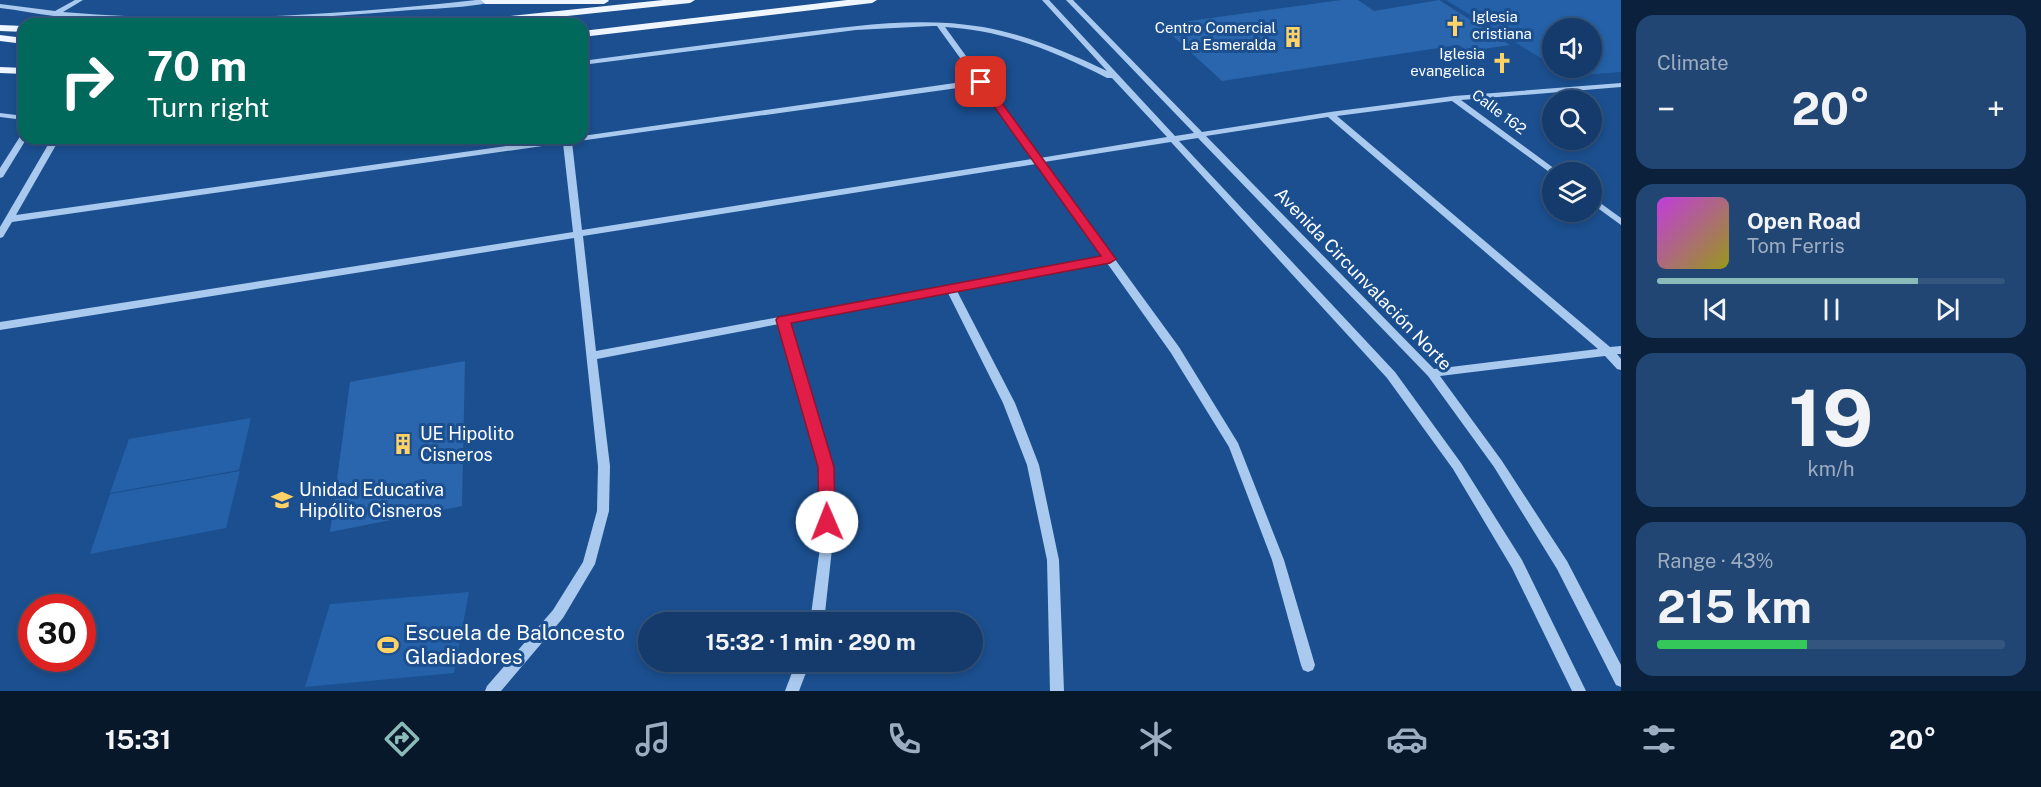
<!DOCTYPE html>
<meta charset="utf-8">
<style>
body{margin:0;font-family:"Public Sans",sans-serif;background:#214673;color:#f1f3f6;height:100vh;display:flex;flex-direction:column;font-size:22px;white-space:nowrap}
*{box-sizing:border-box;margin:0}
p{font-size:20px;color:#9dadc1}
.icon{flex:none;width:33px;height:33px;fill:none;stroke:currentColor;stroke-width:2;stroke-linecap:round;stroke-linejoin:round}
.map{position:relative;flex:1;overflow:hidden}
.details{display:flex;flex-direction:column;gap:15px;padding:15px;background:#0b203b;width:420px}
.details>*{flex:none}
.banner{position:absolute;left:18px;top:18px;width:570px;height:126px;border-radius:18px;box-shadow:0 3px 9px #0003,0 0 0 2px #33557e;background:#00695c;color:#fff;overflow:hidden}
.controls{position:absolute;left:1542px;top:18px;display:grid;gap:12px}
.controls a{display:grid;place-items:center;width:60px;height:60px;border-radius:50%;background:#143b6b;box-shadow:0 3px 9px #0003,0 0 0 2px #33557e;font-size:30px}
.speed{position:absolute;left:18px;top:594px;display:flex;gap:12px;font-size:30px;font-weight:700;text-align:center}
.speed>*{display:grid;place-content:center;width:78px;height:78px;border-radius:50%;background:#143b6b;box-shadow:0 3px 9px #0003,0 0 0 2px #33557e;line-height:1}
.speed .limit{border:9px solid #d22;background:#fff;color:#111}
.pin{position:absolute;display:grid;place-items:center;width:51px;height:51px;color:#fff;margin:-26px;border-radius:12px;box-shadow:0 3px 9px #0006}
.me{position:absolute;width:66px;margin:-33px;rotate:359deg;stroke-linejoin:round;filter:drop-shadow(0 0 4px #0008)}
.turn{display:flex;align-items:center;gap:21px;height:126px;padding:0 30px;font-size:27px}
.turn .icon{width:78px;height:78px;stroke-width:2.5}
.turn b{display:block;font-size:42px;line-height:51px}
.big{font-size:45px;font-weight:700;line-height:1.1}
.details .widget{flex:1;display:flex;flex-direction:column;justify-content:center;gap:9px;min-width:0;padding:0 21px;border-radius:18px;background:#214673}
.details .dial{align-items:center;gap:0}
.dial b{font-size:78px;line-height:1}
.song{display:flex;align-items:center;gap:18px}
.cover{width:72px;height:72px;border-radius:9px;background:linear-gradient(135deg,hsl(290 70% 55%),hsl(60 70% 35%))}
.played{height:6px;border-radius:3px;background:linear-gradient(90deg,#8bbbb9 75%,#33557e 75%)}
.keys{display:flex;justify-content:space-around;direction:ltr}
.heat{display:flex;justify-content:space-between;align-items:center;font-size:33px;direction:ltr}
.charge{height:9px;border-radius:4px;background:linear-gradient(90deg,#34c759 43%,#33557e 0)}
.trip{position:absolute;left:638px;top:612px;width:345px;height:60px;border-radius:30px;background:#143b6b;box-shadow:0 3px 9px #0003,0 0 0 2px #33557e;font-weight:700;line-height:60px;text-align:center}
.dock{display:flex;height:96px;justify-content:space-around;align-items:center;background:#08182b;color:#9dadc1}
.dock .icon{width:42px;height:42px}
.dock .selected{color:#8bbbb9}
.dock b{font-size:27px;color:#f1f3f6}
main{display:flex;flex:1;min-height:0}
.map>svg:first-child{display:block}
</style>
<main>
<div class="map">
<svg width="1621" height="691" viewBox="0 0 1621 691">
<rect width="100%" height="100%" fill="#1b4f8f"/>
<g fill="#2461a8">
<polygon points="1446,0 1621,0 1621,72 1569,76 1556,68 1592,68 1592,28 1552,28 1552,65"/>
<polygon points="251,418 239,470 110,493 129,439"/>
<polygon points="240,471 226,528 90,554 110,494"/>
<polygon points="469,592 454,673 305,687 330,604"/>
</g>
<g fill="#2a66ad">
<polygon points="1341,0 1358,0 1374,11 1439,0 1510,45 1469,51 1458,45 1222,81 1161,25"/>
<polygon points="465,361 462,506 330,532 350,382"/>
</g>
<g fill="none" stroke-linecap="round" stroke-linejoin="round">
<g fill="#a9c9ee" fill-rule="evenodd">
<path d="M75,0h8l-20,12c138,12 276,3 413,-12h20c-13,7 -67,9 -85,10 -119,10 -238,17 -357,6 -17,-2 -36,-6 -54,-8v-4l55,7z"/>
<path d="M1042,0h7l126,136 19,-3 -128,-133h7l129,132 128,-20 124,-16 167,-13v4l-160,13 98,72h-7v2l-100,-73 -115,15 273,231 11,-1v8h-4l4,5v11l-4,-1 -12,-13 -165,20 62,85 65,100 54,104v22l-5,-2 -59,-116 -63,-102 -66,-91 -230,-238 -19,3 216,231 66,91 61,97 64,131h-14l-60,-123 -59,-99 -66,-91 -216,-236 -127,20 135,185 59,96 46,117 31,105 -2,5 -5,2 -5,-2 -2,-5 -29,-105 -43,-113 -58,-94 -64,-90 -150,28 58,112 24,62 20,95 5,131h-14l-3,-131 -20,-95 -24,-62 -55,-110 -159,30 43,144 1,73 -9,82h-14l11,-82 -1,-73 -41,-143 -182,35 13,107 -1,45 -14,53 -32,54 -62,73h-16l2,-5 66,-76 30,-48 14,-51 1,-45 -24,-228 -574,92v-8l573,-90 -10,-89 -551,79 -9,15 -3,1v-11l52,-89h8l-44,77 547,-77h19v-2l394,-56 -39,-54h-5l-76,4 -274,35v-4c69,-9 138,-18 207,-27 64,-8 130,-18 194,-7 44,8 84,25 124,44zM945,27c58,3 111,25 162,51h5l55,59 -127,21zM979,85l53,74 -450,71 -10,-88zM1328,117l270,232 -164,20 -228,-233zM1036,164l67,93 -507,94 -13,-115z"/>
<polygon points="0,113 24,116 24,120 0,117"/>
<polygon points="21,135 24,135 24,138 27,138 3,177 0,178 0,168"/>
<polygon points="1592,197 1621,218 1621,225 1592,204"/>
<polygon points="796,662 810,662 799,691 785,691"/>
</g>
<g fill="#f0f6ff" fill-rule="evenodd">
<polygon points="481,0 608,0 609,1 604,4 485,4"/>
<polygon points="663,0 695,0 690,3 492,24 459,24 464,21"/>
<polygon points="847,0 877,0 872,3 582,37 582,31"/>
<polygon points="211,19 215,20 215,24 175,24 180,21"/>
<polygon points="0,25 24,26 24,32 0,31"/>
<polygon points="0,35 24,38 24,44 0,41"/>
<polygon points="0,67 24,68 24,74 0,73"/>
</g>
</g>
<polygon fill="#e11d48" stroke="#92132f" stroke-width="1.5" points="978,80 985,80 1116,259 1110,263 791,323 834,467 835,522 832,527 827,529 821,527 819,522 818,467 776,320 778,317 1101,256 978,84"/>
<defs>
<symbol id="church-bare" viewBox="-9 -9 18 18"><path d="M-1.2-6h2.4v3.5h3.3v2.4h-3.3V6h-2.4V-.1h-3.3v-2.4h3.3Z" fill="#ffd166" stroke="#1b4f8f" stroke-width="2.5" paint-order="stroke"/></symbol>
<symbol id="building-bare" viewBox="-9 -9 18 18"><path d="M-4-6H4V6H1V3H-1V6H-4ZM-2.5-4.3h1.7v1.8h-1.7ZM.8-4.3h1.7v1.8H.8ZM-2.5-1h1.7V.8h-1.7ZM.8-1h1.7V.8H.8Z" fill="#ffd166" stroke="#1b4f8f" stroke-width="2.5" paint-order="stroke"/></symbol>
<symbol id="school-bare" viewBox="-9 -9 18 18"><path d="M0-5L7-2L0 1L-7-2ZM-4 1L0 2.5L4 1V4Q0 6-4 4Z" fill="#ffd166" stroke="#1b4f8f" stroke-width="2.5" paint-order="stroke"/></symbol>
<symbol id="stadium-bare" viewBox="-9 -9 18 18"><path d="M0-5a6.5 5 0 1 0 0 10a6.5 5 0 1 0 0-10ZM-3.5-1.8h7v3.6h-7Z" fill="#ffd166" stroke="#1b4f8f" stroke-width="2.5" paint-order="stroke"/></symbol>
</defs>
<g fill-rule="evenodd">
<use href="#church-bare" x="1440" y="11" width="30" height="30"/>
<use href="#building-bare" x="1278" y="22" width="30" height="30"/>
<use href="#church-bare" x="1487" y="48" width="30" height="30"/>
<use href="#building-bare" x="388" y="429" width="30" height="30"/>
<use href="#school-bare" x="267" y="485" width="30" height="30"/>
<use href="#stadium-bare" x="373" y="630" width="30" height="30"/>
</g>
<g text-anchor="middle" stroke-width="6" stroke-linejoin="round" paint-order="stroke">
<g font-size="15" fill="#fff" stroke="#1b4f8f" text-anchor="end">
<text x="1472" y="22" text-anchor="start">Iglesia<tspan x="1472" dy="17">cristiana</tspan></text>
<text x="1276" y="33">Centro Comercial<tspan x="1276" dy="17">La Esmeralda</tspan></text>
<text x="1485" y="59">Iglesia<tspan x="1485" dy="17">evangelica</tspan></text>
</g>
<g font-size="15" fill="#fff" stroke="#1b4f8f">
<text transform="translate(1499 112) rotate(37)" y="5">Calle 162</text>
</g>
<g font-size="18" fill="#fff" stroke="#1b4f8f">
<text transform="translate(1363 279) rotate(46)" y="6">Avenida Circunvalación Norte</text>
</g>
<g font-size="18" fill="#fff" stroke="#1b4f8f" text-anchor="start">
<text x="420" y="440">UE Hipolito<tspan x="420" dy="21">Cisneros</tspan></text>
<text x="299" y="496">Unidad Educativa<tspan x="299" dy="21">Hipólito Cisneros</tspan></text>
</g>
<g font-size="21" fill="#fff" stroke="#1b4f8f" text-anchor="start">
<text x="405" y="640">Escuela de Baloncesto<tspan x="405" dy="24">Gladiadores</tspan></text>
</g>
</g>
</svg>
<div class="controls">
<a><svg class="icon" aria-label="sound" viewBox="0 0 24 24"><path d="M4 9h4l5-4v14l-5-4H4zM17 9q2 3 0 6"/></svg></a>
<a><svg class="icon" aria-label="search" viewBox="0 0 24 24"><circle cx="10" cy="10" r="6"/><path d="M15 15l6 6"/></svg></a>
<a><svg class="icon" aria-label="layers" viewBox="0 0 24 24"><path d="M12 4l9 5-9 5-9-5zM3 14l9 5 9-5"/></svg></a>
</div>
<div class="speed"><div class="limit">30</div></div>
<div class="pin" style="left:981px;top:82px;background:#d93025"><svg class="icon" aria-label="arrive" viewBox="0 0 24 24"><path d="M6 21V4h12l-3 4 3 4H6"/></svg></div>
<svg class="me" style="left:827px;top:522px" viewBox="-20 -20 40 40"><circle r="19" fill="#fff"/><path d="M0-13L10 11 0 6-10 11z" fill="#e11d48"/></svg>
<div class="trip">15:32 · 1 min · 290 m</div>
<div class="banner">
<div class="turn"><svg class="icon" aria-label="right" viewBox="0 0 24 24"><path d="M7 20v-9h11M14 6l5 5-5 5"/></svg><div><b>70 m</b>Turn right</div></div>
</div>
</div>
<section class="details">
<div class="widget"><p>Climate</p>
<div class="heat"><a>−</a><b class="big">20°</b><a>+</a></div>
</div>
<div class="widget">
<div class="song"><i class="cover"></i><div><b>Open Road</b><p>Tom Ferris</p></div></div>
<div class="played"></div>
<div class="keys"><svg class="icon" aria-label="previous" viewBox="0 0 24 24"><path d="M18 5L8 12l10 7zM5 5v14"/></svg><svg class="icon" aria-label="pause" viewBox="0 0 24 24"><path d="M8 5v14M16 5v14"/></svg><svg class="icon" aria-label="next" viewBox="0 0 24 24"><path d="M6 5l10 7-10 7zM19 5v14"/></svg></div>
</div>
<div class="widget dial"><b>19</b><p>km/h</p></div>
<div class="widget"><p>Range · 43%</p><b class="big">215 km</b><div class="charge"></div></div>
</section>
</main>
<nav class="dock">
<b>15:31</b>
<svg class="icon selected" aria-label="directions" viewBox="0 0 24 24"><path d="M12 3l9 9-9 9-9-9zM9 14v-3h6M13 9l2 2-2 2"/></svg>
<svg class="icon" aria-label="music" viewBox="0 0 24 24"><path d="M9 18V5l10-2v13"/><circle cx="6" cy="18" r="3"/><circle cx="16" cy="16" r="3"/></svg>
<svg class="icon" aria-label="phone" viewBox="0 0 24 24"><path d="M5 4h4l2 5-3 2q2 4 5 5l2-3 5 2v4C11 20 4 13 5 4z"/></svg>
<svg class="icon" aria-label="climate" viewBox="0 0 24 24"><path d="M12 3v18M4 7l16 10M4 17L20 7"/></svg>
<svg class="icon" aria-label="car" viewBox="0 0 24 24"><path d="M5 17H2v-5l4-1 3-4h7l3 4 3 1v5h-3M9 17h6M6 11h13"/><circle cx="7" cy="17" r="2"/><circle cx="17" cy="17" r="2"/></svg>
<svg class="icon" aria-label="filters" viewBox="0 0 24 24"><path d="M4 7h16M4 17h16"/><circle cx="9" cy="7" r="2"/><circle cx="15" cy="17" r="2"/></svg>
<b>20°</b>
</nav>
